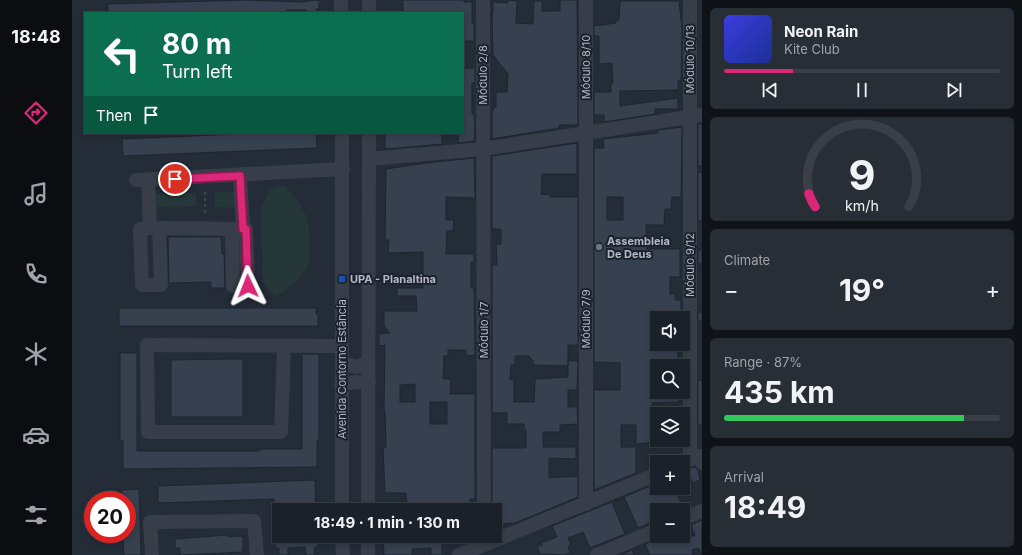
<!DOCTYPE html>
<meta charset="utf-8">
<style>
body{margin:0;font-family:Inter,sans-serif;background:#282e36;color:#f1f3f6;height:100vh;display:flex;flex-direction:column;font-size:15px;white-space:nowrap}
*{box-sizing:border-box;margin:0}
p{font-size:13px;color:#a0a3a8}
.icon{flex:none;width:22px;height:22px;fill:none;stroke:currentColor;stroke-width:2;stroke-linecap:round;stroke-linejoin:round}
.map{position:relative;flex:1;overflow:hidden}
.side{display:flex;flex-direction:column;gap:8px;padding:8px;background:#0f1217;width:320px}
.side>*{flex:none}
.hud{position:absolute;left:12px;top:12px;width:380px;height:122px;border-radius:0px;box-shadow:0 2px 6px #0003,0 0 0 1px #393e47;background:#0b6e4f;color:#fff;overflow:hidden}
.fabs{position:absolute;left:578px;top:311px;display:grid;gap:8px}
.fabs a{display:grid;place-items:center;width:40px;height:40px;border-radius:0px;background:#1b212a;box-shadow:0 2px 6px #0003,0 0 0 1px #393e47;font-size:20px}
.speed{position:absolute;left:12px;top:491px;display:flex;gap:8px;font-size:20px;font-weight:700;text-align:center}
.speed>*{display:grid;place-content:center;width:52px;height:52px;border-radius:50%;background:#1b212a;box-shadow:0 2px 6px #0003,0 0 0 1px #393e47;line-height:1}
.speed .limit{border:6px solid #d22;background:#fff;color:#111}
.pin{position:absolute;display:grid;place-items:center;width:34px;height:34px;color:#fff;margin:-17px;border:2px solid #fff;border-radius:50%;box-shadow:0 1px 4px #0007}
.me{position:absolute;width:44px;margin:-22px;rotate:358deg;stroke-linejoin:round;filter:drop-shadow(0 0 3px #0008)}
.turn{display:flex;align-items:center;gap:14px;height:84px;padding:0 12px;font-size:18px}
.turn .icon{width:52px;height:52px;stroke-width:2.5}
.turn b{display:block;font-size:28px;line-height:34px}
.then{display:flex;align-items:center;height:38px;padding:0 12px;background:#0003;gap:8px;font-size:15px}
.big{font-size:30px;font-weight:700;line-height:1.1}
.side .widget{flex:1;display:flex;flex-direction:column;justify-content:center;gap:6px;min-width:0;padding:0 14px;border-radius:6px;background:#282e36}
.side .dial{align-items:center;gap:0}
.dial svg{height:104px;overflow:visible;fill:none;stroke:#393e47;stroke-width:7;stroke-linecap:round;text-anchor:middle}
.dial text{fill:#f1f3f6;stroke:none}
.song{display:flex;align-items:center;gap:12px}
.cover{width:48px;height:48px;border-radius:6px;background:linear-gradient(135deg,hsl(240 70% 55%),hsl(230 70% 35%))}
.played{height:4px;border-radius:2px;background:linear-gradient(90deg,#db2777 25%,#393e47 25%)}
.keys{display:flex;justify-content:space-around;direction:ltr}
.heat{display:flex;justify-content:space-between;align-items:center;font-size:22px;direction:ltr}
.charge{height:6px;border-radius:3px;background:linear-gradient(90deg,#34c759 87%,#393e47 0)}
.trip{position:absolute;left:200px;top:503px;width:230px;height:40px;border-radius:0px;background:#1b212a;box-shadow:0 2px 6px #0003,0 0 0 1px #393e47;font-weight:700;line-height:40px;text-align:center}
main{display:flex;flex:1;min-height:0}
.dock{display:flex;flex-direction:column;width:72px;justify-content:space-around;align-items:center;background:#0b0d11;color:#a0a3a8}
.dock .icon{width:28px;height:28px}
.dock .current{color:#db2777}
.dock b{font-size:18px;color:#f1f3f6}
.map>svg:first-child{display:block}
</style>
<main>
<nav class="dock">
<b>18:48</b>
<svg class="icon current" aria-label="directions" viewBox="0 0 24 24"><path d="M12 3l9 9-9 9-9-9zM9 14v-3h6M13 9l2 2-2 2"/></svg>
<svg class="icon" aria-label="music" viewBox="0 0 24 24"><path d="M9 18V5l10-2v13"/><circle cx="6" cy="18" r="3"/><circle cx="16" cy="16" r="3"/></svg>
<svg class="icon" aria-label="phone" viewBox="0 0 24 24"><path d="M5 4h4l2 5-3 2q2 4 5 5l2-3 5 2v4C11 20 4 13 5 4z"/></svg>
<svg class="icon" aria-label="climate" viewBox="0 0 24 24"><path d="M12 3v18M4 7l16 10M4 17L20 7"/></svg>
<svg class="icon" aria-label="car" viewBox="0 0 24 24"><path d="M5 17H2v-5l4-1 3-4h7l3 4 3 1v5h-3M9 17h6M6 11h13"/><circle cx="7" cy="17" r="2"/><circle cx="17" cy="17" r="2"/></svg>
<svg class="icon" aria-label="filters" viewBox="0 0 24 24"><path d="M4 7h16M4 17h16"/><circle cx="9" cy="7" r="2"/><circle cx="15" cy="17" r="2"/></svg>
</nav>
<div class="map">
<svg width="630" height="555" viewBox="0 0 630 555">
<rect width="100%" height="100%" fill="#242c38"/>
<g fill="#263739">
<path d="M212,185c10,11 22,25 24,39 2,8 2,34 0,41 -3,10 -24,28 -33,32l-12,-14 -2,-68 1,-8 8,-18z"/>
<polygon points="167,191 163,208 143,207 142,192"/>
<polygon points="124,193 125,206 81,207 81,194"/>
</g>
<g fill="#36404f" stroke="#1e2530" fill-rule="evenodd">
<polygon points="174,0 230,2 243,0 247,1 247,9 244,9 244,13 236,13 234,10 215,10 213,13 36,13 36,4"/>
<polygon points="331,0 392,0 392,2 400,2 400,23 402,23 402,41 391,41 391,13 331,13"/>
<polygon points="436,0 445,1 444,23 461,24 462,1 470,1 470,11 488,11 488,0 505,0 506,125 487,125 487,128 420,139 420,111 421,111 422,107 424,107 424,92 435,92 436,74 421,55 420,14 421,14 421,2 436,3"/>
<polygon points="548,1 607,1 610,29 609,81 606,81 606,90 548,91 548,106 606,98 606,109 583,109 583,114 532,122 532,115 522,115 522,92 539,92 539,83 541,83 540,63 527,64 527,36 522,36 522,26 544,23 544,20 547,20"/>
<polygon points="392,68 403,68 403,83 400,83 400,114 402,114 403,128 402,141 387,143 385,133 391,133"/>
<rect x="626" y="124" width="4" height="42"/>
<path d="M610,127l-1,70h-9l-1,12h-6l-1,16h-18l1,24h33v28h-10v17h5v6h6v11h-11v6h-13v27h20l1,12v10h-21v26h7v3l15,1v6l-27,1v24h5v15l-21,2v-19h-15v22h15v26l-42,17v-100h26v-27l-26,-1v-214h10l-1,-9 55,-6v-3zM535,197h16v23h-16z"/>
<polygon points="188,133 244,133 245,148 51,156 50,139"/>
<polygon points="313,133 370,133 370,144 313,149"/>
<polygon points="505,143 505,174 470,174 469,194 478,195 478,197 506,197 506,345 496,345 496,366 461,365 461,361 457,356 443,356 443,365 439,365 438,380 442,379 442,402 462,402 463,379 496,377 496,361 506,361 505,390 496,390 496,407 505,407 506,424 488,425 488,432 471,432 471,447 504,447 504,459 477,458 477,478 506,476 506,497 443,523 423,524 423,509 420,509 420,448 454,448 454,430 452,430 452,424 435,424 435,413 420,413 420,265 425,265 424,244 429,244 429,229 420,229 420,156"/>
<path d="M402,158l1,40 -29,-1v23h8l-1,11h-6l-1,23h28v8h-3v26h3l1,67 -9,1v-6h-18v6h-4l-1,23h8l-1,15h25v105h-5v11h-17v-6h-23l-2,6h-21l-1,-17h-21l-2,-46h3l-1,-36h-1l1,-66 -6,1v-12l11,-1 -6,-7v-15h33l-1,-15h-19v-8h26v-36l-35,1 1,-13h-4l1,-71 40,-6zM343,384v18h-15v-17zM358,402h17v22h-17z"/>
<rect x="626" y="172" width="4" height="49"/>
<polygon points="96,237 149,237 150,254 152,254 153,288 139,288 139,282 97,283"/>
<rect x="626" y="250" width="4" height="14"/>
<polygon points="47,308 244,308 244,314 246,314 246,326 47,326"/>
<rect x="626" y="312" width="4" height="9"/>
<polygon points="48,353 65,353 65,451 188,451 188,449 230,449 230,354 247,354 247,440 245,440 245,467 51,469 51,441 48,441"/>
<polygon points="159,359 171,359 171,417 99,417 99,360"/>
<rect x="626" y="380" width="4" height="45"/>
<polygon points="611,466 618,468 623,467 626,470 628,480 621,483 616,473 613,474"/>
<polygon points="243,480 244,510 202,510 202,499 86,503 86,486"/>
<polygon points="585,483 585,488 603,488 610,506 600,510 585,510 585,520 566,528 552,497 543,501"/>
<polygon points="67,489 69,555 52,555 51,538 55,537 55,500 50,498 50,490"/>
<polygon points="540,502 553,534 518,548 511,532 496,538 499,545 496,546 498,553 493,555 468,554 465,547 470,545 469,543 485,537 480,526"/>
<polygon points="630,520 630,554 626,548 620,550 621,555 578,555 573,544 591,536 623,536 619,525"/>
<polygon points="156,535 156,537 171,536 171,552 108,555 108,548 103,548 103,539"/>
<polygon points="203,536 214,536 214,539 246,538 246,547 243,547 242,555 234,555 233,547 216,548 216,555 207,555 207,548 203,548"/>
<polygon points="313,536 370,536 370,555 359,555 359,548 340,549 340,555 312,555 311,538"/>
<polygon points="560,550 562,555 548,555"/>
</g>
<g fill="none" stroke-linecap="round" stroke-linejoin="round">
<polyline stroke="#3e5052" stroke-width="1.5" stroke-dasharray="3 3" stroke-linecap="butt" points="133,192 133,216"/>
<g stroke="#373e49" stroke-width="14">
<polyline points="269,0 269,13"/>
<polyline points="411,0 412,510"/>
<polyline points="514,0 514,504"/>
<polyline points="297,13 297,0"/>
<polyline points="297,159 411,149 630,115"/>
<polyline points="168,175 171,229"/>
<polyline points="64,180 271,169"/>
<polyline points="76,180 78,228 87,228 89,285 70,285 68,229 78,228"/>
<polyline points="87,228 174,229 176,286 161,286 160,229"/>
<polyline points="212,346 209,432 76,432 75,345 270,346"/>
<polyline points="270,363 284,367 296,363"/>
<polyline points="269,385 283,382 297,383"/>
<polyline points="628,456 630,463"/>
<polyline points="618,460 618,0"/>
<polyline points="270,510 270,133"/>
<polyline points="296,510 297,133"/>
<polyline points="611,519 630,511"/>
<polyline points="270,536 271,555"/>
<polyline points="80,555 78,522 182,521 185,555"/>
<polyline points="296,555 296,536"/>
<polyline points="387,555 585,474"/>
<polyline points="525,555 585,530"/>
</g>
</g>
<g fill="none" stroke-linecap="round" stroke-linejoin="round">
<defs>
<polyline id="route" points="103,179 168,176 171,229 174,229 176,286"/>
</defs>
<use href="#route" stroke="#8e194d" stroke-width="10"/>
<use href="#route" stroke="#db2777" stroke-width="7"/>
</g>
<circle fill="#6b7280" stroke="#1c232e" stroke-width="1.5" cx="527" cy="247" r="4"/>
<rect fill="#1a4fb4" stroke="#1c232e" stroke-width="1.5" x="266" y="275" width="8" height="8" rx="2"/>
<g text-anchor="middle" stroke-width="4" stroke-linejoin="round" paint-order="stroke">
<g font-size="11" fill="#b2b9c5" stroke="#1c232e">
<text transform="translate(618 59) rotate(-90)" y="4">Módulo 10/13</text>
<text transform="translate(514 67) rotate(-90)" y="4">Módulo 8/10</text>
<text transform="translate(411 75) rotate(-90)" y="4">Módulo 2/8</text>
<text transform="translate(618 265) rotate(-90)" y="4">Módulo 9/12</text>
<text transform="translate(514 319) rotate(-90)" y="4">Módulo 7/9</text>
<text transform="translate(412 330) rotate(-90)" y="4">Módulo 1/7</text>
<text transform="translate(270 369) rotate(-90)" y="4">Avenida Contorno Estância</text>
</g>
<g font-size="11" font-weight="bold" fill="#b2b9c5" stroke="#1c232e" text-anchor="start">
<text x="535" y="245">Assembleia<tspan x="535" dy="13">De Deus</tspan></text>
<text x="278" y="283">UPA - Planaltina</text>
</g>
</g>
</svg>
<div class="fabs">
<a><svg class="icon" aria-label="sound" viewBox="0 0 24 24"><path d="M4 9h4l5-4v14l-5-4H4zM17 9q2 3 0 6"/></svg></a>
<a><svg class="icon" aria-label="search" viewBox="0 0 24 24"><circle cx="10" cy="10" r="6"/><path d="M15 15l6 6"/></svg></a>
<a><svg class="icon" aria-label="layers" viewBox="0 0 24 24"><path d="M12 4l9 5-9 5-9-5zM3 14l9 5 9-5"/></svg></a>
<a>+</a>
<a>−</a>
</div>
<div class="speed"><div class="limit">20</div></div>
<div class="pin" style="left:103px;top:179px;background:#d93025"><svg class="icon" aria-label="arrive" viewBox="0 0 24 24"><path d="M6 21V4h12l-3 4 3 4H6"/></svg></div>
<svg class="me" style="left:176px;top:286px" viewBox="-20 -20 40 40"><path d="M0-17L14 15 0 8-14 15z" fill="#db2777" stroke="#fff" stroke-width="4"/></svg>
<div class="trip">18:49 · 1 min · 130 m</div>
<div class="hud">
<div class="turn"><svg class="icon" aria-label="left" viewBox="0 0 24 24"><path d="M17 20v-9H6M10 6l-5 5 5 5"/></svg><div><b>80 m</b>Turn left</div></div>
<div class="then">Then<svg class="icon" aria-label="arrive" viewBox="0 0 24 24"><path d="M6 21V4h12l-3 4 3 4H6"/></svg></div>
</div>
</div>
<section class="side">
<div class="widget">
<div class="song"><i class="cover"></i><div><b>Neon Rain</b><p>Kite Club</p></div></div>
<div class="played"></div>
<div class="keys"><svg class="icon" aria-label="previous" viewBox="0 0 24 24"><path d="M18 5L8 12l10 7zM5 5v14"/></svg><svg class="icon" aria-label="pause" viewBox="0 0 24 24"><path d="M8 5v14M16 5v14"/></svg><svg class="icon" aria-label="next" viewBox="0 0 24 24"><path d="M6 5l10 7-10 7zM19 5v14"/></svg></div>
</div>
<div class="widget dial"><svg viewBox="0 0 100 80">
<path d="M14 69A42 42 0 1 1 86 69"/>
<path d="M14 69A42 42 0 0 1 9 59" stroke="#db2777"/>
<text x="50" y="56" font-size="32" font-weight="700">9</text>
<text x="50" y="72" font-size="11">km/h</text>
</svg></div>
<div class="widget"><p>Climate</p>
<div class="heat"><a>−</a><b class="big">19°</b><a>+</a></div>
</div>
<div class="widget"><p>Range · 87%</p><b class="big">435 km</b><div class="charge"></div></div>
<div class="widget"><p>Arrival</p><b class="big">18:49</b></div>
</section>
</main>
